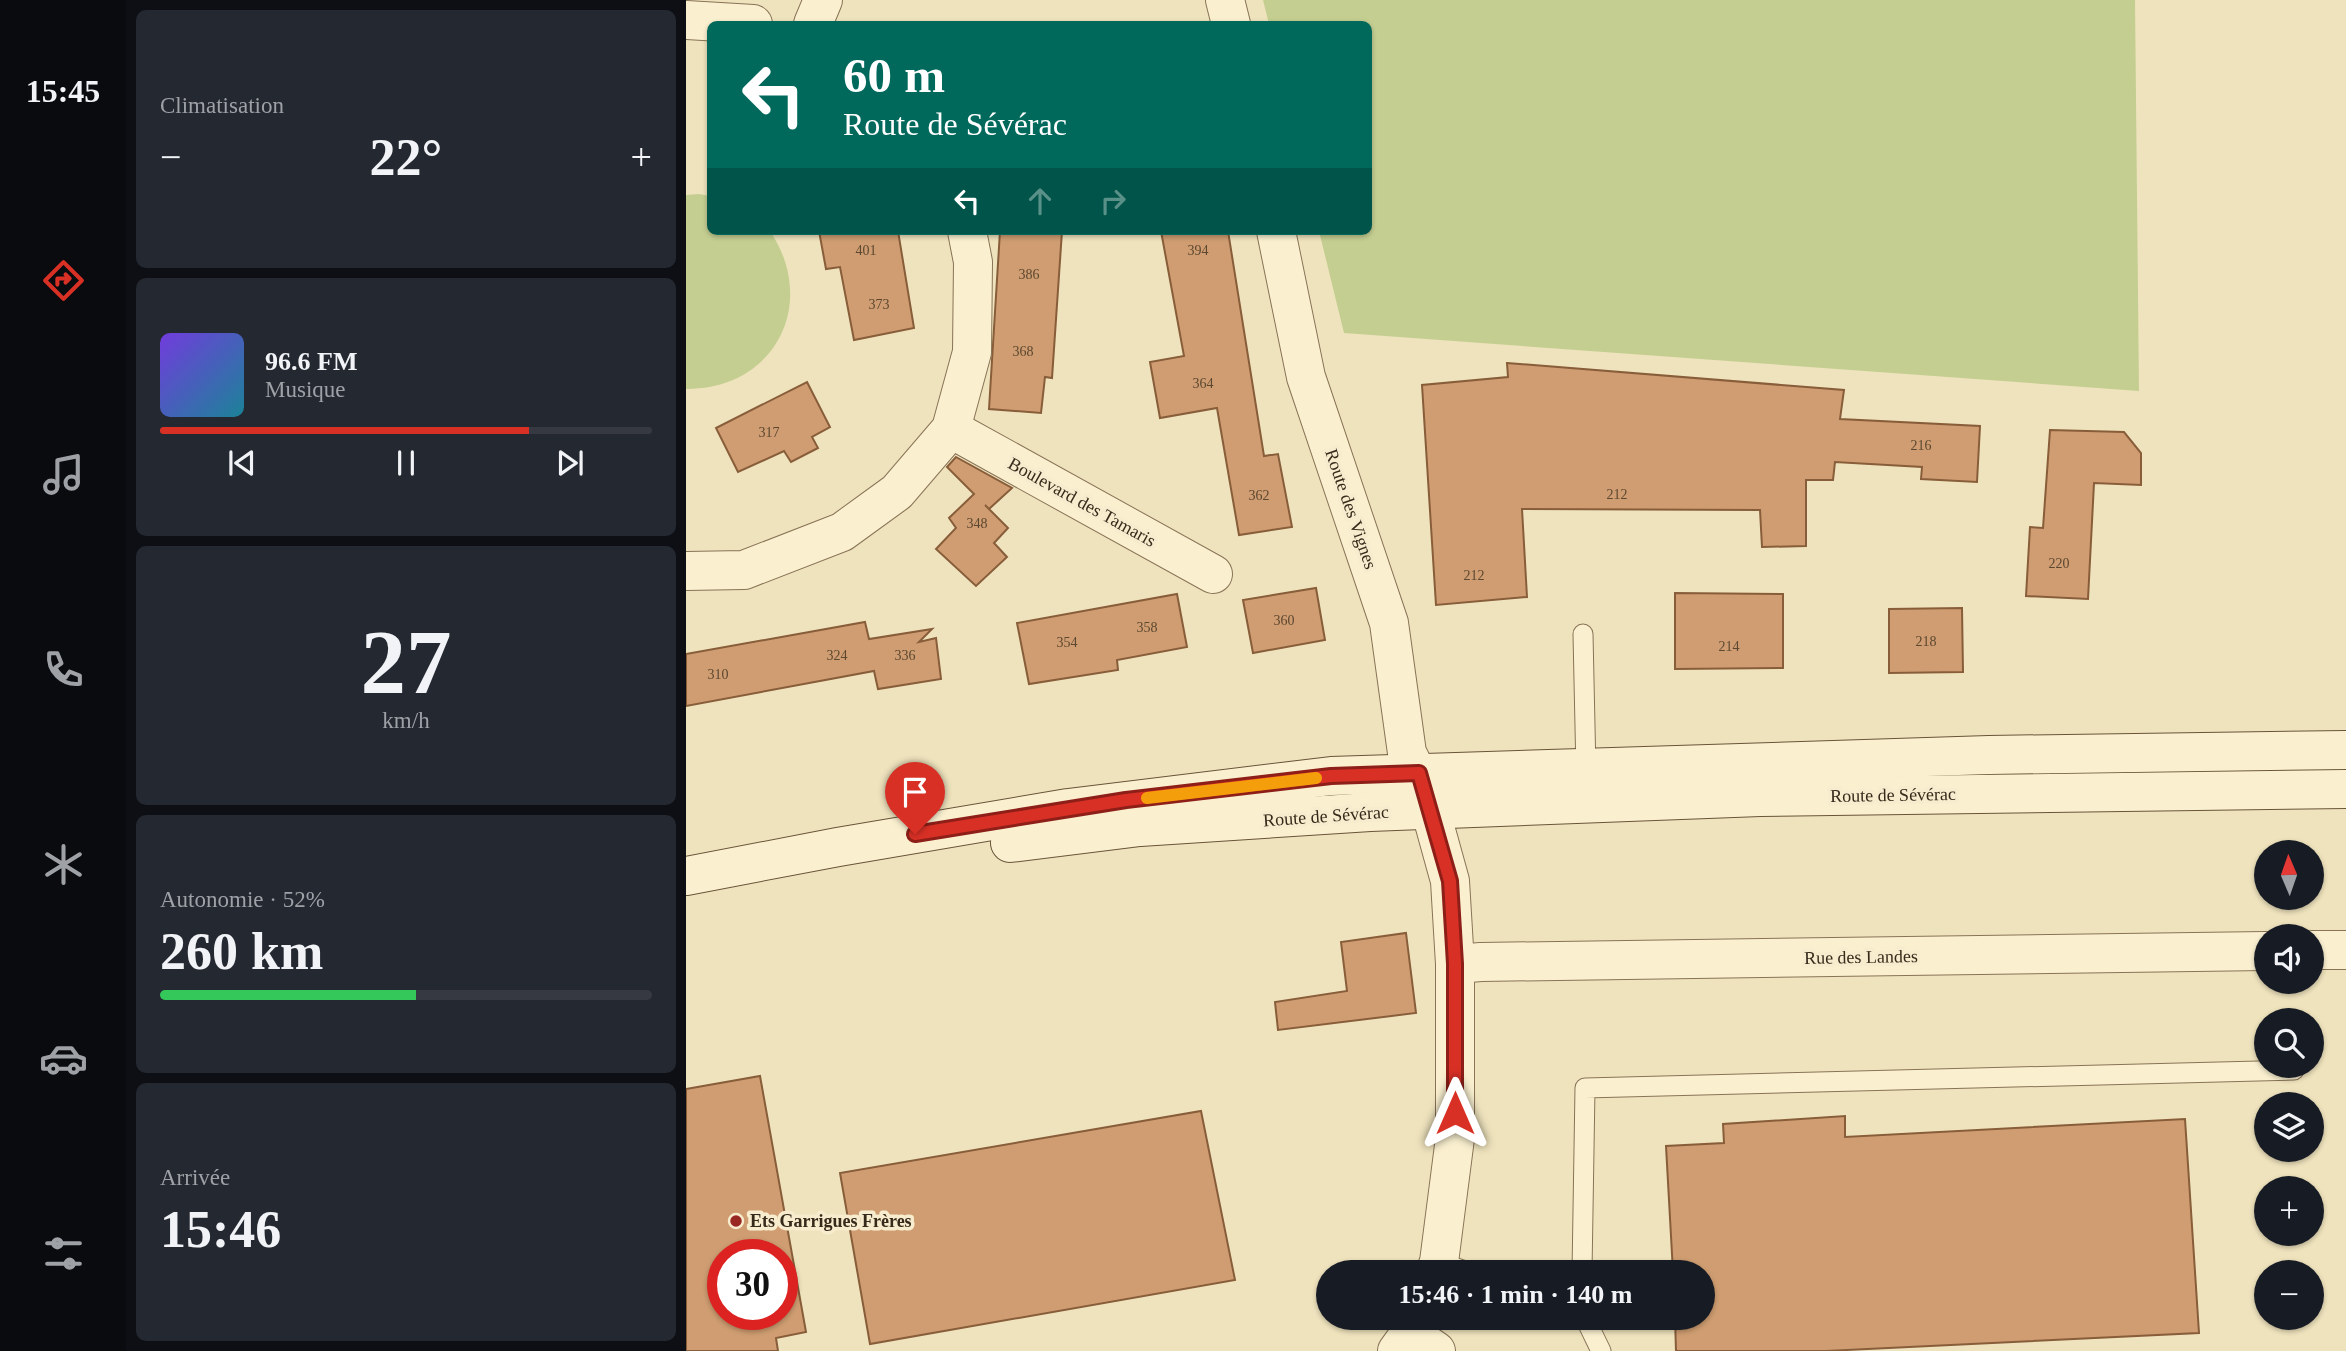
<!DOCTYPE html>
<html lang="fr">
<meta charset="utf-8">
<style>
body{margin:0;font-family:"Times New Roman",serif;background:#242831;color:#f1f3f6;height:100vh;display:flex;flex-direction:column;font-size:26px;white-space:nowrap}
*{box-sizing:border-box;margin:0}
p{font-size:23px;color:#9ea1a6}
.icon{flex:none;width:38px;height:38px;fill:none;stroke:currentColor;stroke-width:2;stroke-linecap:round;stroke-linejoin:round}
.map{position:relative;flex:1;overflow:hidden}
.drawer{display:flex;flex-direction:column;gap:10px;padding:10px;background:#0d0f14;width:560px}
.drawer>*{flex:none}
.top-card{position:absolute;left:21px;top:21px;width:665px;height:214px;border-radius:10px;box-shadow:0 2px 5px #0004;background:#00695c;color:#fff;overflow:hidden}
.needle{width:46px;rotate:358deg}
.controls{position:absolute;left:1568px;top:840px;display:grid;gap:14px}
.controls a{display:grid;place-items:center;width:70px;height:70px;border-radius:50%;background:#171b24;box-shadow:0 2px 5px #0004;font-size:35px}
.speed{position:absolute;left:21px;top:1239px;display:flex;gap:14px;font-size:35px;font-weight:700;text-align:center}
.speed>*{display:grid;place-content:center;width:91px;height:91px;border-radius:50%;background:#171b24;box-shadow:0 2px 5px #0004;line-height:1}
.speed .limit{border:10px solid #d22;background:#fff;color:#111}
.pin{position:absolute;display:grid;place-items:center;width:60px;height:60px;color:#fff;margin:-72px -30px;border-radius:50% 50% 50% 0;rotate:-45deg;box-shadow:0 0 7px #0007}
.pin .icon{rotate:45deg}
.me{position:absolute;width:77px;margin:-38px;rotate:0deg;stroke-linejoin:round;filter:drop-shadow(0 0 5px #0008)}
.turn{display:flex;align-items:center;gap:24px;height:147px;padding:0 21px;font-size:32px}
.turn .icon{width:91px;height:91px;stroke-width:2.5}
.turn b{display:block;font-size:49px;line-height:60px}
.lanes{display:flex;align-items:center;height:66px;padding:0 21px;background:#0003;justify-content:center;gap:35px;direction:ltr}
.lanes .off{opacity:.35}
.big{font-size:52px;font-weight:600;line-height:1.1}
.drawer .tile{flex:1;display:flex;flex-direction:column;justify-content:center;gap:10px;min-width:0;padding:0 24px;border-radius:10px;background:#242831}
.drawer .dial{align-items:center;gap:0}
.dial b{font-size:91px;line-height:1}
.song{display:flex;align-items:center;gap:21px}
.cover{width:84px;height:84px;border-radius:10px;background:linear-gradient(135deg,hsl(260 70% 55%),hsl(190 70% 35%))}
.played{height:7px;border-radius:4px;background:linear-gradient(90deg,#d93025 75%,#363941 75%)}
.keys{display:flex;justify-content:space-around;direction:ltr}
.heat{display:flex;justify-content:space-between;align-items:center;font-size:38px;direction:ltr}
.charge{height:10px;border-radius:5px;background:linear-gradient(90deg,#34c759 52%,#363941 0)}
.trip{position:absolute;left:630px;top:1260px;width:399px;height:70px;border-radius:35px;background:#171b24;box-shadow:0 2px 5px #0004;font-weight:600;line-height:70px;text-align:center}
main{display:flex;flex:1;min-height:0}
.tab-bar{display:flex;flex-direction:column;width:126px;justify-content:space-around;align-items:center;background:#090b0e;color:#9ea1a6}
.tab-bar .icon{width:49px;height:49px}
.tab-bar .on{color:#d93025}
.tab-bar b{font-size:32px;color:#f1f3f6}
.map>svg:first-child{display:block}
</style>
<main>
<nav class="tab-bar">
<b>15:45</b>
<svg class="icon on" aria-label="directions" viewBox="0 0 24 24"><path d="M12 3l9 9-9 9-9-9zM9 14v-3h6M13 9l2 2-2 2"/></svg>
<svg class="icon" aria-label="music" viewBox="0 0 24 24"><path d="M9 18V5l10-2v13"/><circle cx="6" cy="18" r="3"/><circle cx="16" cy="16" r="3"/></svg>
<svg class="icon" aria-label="phone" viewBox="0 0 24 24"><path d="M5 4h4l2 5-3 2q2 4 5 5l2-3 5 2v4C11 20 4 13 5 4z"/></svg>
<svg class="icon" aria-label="climate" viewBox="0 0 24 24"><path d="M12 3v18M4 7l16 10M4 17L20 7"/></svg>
<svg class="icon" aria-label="car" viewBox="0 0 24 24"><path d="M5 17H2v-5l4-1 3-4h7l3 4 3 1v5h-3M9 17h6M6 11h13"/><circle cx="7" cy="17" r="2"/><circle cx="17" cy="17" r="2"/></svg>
<svg class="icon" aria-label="filters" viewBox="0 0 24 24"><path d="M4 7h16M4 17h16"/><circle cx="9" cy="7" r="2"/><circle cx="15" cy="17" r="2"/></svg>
</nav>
<section class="drawer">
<div class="tile"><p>Climatisation</p>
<div class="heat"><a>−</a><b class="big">22°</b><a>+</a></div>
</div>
<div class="tile">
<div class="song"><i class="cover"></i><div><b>96.6 FM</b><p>Musique</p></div></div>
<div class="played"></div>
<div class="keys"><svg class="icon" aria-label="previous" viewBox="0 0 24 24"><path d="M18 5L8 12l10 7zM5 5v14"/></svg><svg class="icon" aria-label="pause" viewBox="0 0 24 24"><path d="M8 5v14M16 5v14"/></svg><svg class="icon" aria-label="next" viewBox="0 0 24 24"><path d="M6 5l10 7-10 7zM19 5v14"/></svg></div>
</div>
<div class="tile dial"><b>27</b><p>km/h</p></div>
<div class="tile"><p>Autonomie · 52%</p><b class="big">260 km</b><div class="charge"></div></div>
<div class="tile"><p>Arrivée</p><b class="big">15:46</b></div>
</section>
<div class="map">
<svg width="1660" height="1351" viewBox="0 0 1660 1351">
<rect width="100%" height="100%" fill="#efe3bd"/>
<g fill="#c4ce91">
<polygon points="577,0 1449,0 1453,391 658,333 633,231 682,231 682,24 583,24"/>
<path d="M13,194l11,2v35h60c49,73 4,159 -84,158v-194z"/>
</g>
<g fill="#cf9d71" stroke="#885d3a" stroke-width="2" fill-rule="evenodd">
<polygon points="133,231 212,231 228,328 168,340 154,267 140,269"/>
<polygon points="314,231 376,231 366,378 359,377 355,413 303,409"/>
<polygon points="475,231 542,231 578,456 592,454 606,527 553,535 531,408 474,418 464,362 498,356"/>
<polygon points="821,363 1158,390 1154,419 1294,426 1291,482 1235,479 1236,467 1149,462 1147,480 1120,480 1120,546 1076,547 1074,510 836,509 841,597 750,605 736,385 822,377"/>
<polygon points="121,382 144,427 126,437 132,448 105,462 98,451 52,472 30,428"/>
<polygon points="1364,430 1438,432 1455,453 1455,485 1408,483 1402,599 1340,596 1344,527 1357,528"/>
<polygon points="270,457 326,488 303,509 299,505 322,528 308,543 321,557 290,586 250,549 270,528 263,518 288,494 261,467"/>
<polygon points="630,588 639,640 567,653 557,600"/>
<polygon points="989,593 1097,594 1097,668 989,669"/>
<polygon points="491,594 501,647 431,660 432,670 343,684 331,623"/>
<polygon points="1276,608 1277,672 1203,673 1203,609"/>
<polygon points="179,622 183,639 246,629 233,642 250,638 255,679 192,689 188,671 0,706 0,654"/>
<polygon points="720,933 730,1013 592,1030 589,1002 661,991 655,942"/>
<path d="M74,1076l46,256 -30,6 2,13h-92v-262zM37,1255h59v59h-59z"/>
<polygon points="515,1111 549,1280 184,1344 154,1173"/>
<polygon points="1159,1116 1159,1137 1499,1119 1513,1333 1140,1351 990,1351 989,1318 1017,1318 1017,1272 987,1272 980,1146 1038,1143 1037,1124"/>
</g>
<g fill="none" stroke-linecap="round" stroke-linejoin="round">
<defs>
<g id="lane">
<polyline points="897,634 900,772"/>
<polyline points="753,1262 782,1272"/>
<polyline points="896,1272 899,1088 1608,1070"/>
<polyline points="899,1318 915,1351"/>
</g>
<g id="street">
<polyline points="539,0 545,24"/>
<polyline points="0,20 67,24"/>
<polyline points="127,24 137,0"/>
<polyline points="590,231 620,377 703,623 721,753 738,787 764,881 769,964 769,1138 753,1262 749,1272"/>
<polyline points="265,429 527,574"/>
<polyline points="0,571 58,570 156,532 211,492 265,429 286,352 287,262 281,231"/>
<polyline points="1626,950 1660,950"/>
<polyline points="769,964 795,962 1580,951"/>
<polyline points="724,1333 750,1351"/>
<polyline points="711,1351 724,1333 730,1318"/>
</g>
<g id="secondary">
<polyline points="324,843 454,827 684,812 1074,797 1660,789"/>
<polyline points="0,876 152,847 382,808 645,776 1303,755 1660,750"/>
</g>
</defs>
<use href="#lane" stroke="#887356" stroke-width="21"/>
<use href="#street" stroke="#887356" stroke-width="40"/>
<use href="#secondary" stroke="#695439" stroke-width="40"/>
<use href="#lane" stroke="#faf0d0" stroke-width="19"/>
<use href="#street" stroke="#faf0d0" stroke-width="38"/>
<use href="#secondary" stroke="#faf0d0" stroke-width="38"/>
</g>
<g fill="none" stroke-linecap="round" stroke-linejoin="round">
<defs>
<polyline id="route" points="229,834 440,800 645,776 733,773 764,881 769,964 769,1113"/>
</defs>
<use href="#route" stroke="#8d1f18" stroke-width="18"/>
<use href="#route" stroke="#d93025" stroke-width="12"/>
<polyline stroke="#f59e0b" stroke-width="12" points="461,798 630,778"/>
</g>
<circle fill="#992823" stroke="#f7eccd" stroke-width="2.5" cx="50" cy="1221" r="7"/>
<g text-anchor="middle" stroke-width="7" stroke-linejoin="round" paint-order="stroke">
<g font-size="14" fill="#5c4730">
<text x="180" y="255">401</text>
<text x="512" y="255">394</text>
<text x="343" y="279">386</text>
<text x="193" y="309">373</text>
<text x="337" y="356">368</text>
<text x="517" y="388">364</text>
<text x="83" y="437">317</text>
<text x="1235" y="450">216</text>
<text x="931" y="499">212</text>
<text x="573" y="500">362</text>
<text x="291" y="528">348</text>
<text x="1373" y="568">220</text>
<text x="788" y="580">212</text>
<text x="598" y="625">360</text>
<text x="461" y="632">358</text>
<text x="1240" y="646">218</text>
<text x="381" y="647">354</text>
<text x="1043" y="651">214</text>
<text x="151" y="660">324</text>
<text x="219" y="660">336</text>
<text x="32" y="679">310</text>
</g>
<g font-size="18" fill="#362a1b" stroke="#f7eccd">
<text transform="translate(396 502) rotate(29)" y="6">Boulevard des Tamaris</text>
<text transform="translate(665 509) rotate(71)" y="6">Route des Vignes</text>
<text transform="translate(1207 795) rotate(-1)" y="6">Route de Sévérac</text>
<text transform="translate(640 816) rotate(-4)" y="6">Route de Sévérac</text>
<text transform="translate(1175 957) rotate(-1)" y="6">Rue des Landes</text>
</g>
<g font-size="18" font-weight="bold" fill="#362a1b" stroke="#f7eccd" text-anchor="start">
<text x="64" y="1227">Ets Garrigues Frères</text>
</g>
</g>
</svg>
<div class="controls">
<a><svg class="needle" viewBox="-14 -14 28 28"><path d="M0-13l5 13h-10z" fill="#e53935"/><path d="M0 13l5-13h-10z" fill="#9ea1a6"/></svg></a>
<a><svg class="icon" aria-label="sound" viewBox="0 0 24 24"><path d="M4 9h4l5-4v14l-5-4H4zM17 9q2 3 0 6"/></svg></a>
<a><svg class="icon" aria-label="search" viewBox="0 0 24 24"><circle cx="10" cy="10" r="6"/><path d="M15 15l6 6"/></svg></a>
<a><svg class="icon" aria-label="layers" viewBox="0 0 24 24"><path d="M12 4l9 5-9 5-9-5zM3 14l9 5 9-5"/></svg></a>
<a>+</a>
<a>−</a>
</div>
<div class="speed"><div class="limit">30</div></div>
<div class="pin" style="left:229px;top:834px;background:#d93025"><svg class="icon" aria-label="arrive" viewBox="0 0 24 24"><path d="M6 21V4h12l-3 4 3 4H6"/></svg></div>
<svg class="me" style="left:769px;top:1113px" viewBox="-20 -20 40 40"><path d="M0-17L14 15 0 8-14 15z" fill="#d93025" stroke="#fff" stroke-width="4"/></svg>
<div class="trip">15:46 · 1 min · 140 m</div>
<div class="top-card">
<div class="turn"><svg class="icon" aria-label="left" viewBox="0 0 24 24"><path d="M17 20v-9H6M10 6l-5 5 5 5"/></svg><div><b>60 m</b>Route de Sévérac</div></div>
<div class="lanes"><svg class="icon" aria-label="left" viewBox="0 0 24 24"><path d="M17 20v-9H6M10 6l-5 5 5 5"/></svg><svg class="icon off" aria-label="ahead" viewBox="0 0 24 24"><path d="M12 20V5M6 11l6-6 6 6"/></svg><svg class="icon off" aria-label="right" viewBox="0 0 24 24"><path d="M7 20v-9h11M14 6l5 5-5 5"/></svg></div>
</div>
</div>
</main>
